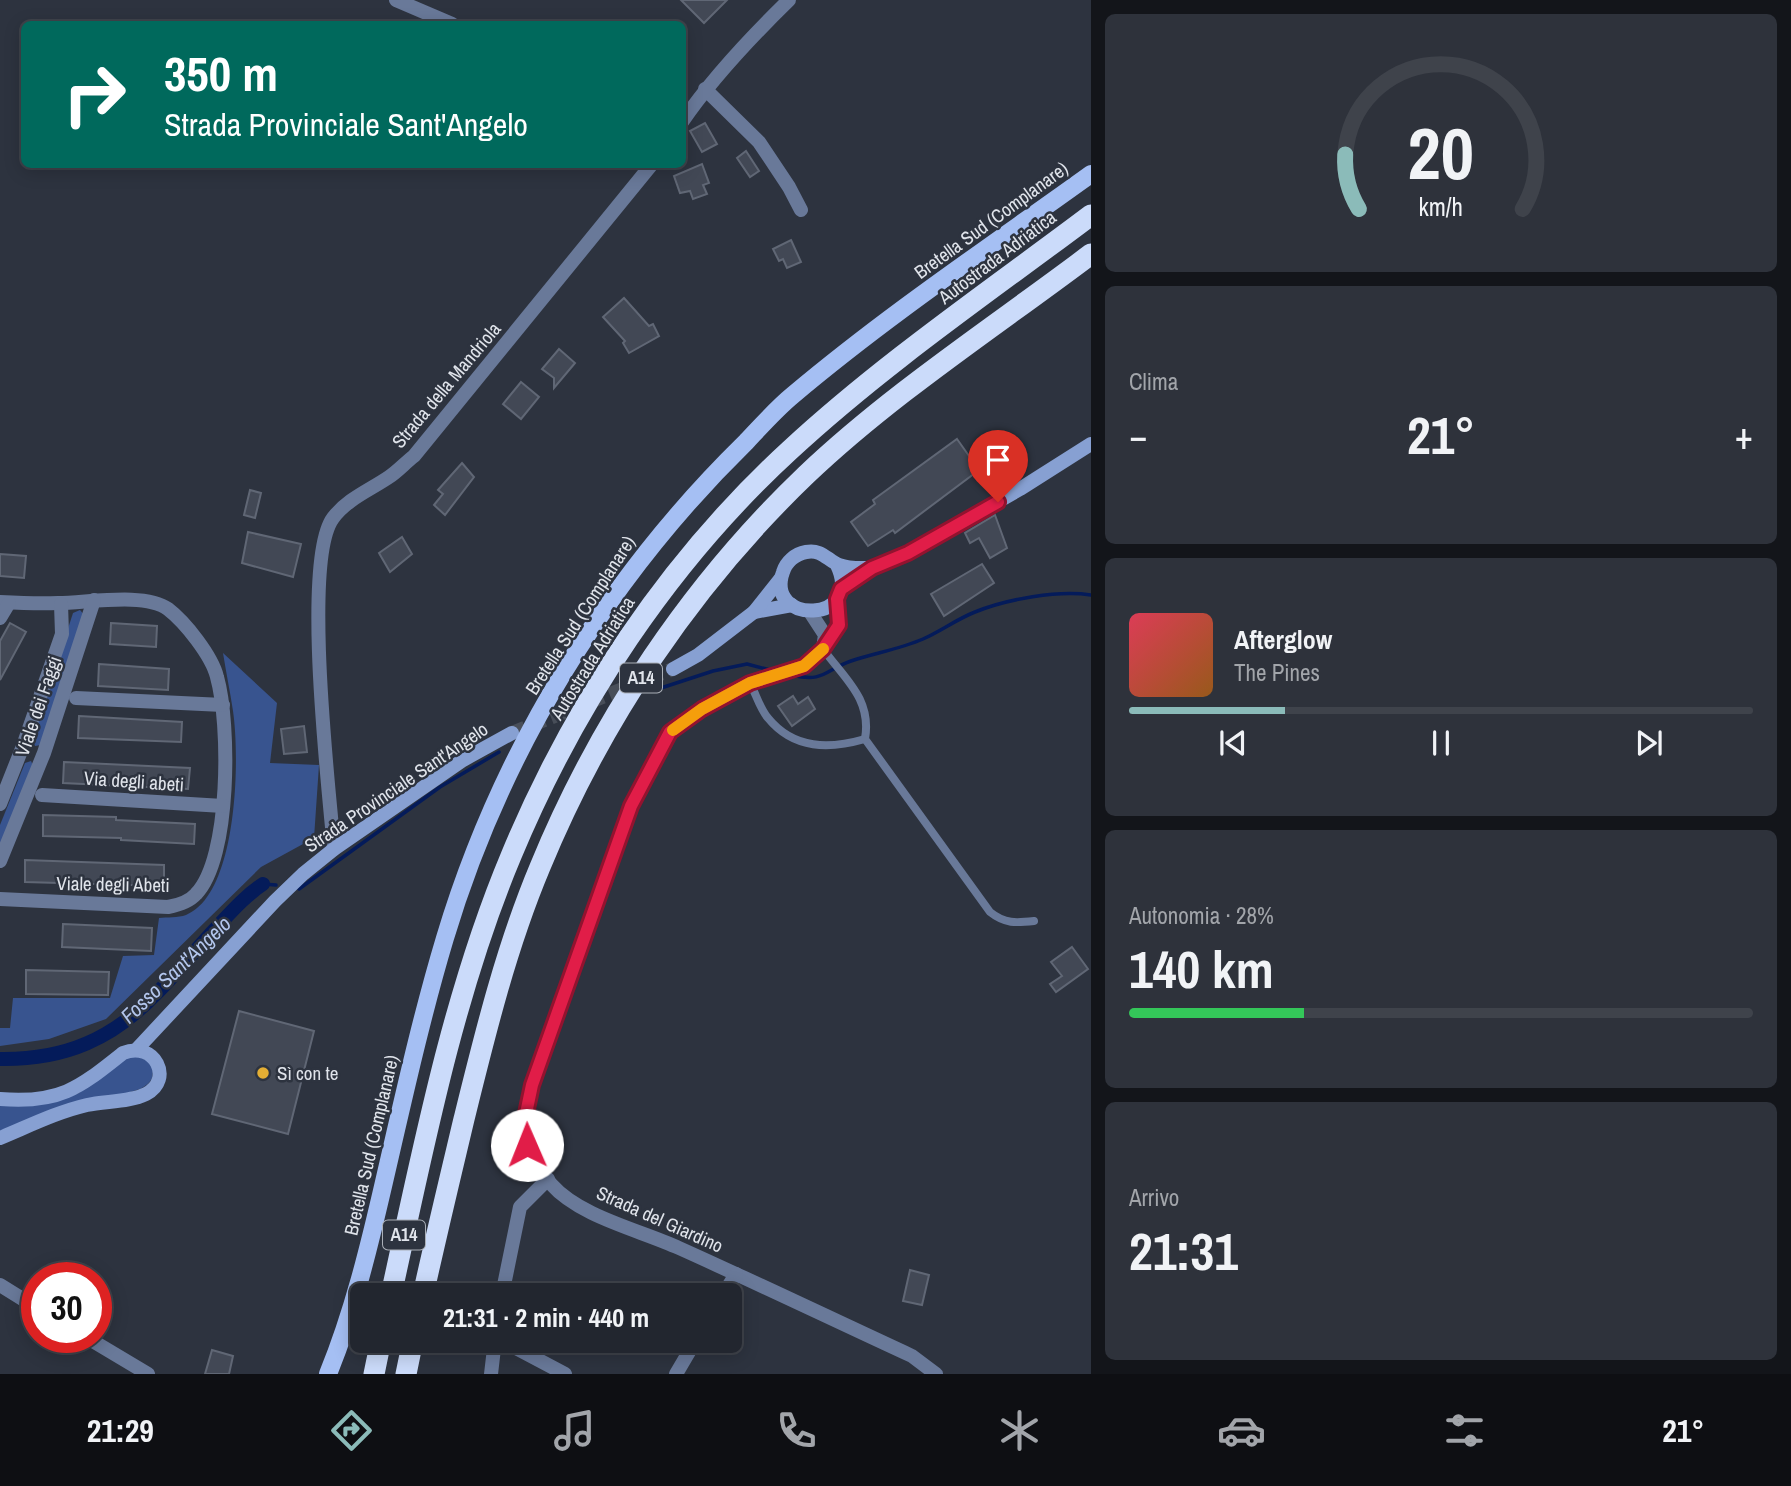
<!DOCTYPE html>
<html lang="it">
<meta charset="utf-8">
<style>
body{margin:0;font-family:"Archivo Narrow",sans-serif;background:#2e323b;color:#f1f3f6;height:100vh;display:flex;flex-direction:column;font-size:26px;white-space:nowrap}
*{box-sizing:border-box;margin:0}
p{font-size:23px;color:#a2a5aa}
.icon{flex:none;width:38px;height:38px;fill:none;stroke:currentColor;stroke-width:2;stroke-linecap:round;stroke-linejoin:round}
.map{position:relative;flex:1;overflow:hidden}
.sheet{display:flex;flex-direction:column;gap:14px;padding:14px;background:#13151a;width:700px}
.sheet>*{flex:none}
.banner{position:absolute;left:21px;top:21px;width:665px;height:147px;border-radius:10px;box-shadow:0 4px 18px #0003,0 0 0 2px #3f434b;background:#00695c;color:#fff;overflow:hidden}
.speed{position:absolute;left:21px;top:1262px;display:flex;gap:14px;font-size:35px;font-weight:700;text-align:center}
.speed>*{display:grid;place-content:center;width:91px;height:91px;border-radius:50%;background:#22262f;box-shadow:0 4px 18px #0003,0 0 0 2px #3f434b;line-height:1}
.speed .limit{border:10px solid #d22;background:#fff;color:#111}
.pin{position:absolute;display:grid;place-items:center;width:60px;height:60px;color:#fff;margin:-72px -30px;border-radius:50% 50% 50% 0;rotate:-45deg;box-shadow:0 0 7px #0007}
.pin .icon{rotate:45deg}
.me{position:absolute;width:77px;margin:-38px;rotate:359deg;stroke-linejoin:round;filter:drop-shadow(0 0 5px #0008)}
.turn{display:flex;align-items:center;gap:24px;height:147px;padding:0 28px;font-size:32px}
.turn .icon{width:91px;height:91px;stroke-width:2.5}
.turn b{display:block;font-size:49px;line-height:60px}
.big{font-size:52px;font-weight:700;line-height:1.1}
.sheet .tile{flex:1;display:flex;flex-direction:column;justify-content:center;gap:10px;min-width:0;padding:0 24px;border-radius:10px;background:#2e323b}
.sheet .dial{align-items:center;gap:0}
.dial svg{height:182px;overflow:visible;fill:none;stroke:#3f434b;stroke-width:7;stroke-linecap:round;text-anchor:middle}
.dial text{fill:#f1f3f6;stroke:none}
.song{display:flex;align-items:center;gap:21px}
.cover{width:84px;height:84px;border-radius:10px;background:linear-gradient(135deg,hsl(350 70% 55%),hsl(30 70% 35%))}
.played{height:7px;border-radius:4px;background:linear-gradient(90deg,#8bbbb9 25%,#3f434b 25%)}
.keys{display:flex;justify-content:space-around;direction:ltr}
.heat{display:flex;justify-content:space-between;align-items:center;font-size:38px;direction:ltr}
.charge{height:10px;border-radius:5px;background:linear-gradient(90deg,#34c759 28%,#3f434b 0)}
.trip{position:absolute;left:350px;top:1283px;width:392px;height:70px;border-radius:10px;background:#22262f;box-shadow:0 4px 18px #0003,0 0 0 2px #3f434b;font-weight:700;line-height:70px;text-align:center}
.tab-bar{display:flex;height:112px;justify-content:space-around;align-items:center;background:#0e0f13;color:#a2a5aa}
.tab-bar .icon{width:49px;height:49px}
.tab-bar .on{color:#8bbbb9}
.tab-bar b{font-size:32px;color:#f1f3f6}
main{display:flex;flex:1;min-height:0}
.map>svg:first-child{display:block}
</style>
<main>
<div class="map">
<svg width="1091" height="1374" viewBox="0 0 1091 1374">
<rect width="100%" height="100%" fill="#2d333f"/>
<g fill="#38548f">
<polygon points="80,610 84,615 41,745 35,746 32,740 73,613"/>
<path d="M223,653l54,50 -7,60 49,2 -5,73 -53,29 -155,152 -57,20 -49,7v-18h10l3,-30h97l13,-42 31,-1 5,-37c8,-1 19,0 27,-3 52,-21 54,-157 47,-204 -3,-20 -7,-39 -10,-58z"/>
<polygon points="31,761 34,768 0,848 0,825 25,763"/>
<path d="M133,1054l19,9c2,14 1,19 -12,26l-140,43v-27l63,-6 16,-6 21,-17z"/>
</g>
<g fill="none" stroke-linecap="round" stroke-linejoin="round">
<g stroke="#041b5a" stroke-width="3.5">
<path d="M792,675c32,8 33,-5 59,-14 24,-8 49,-12 72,-22 18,-8 34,-20 52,-27 32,-13 83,-22 116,-17"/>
<polyline points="661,688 713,671 747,664 770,670"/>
<polyline points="263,884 276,885"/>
<polyline points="299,889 440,787 499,752"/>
</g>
<path stroke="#041b5a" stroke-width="14" d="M0,1059c65,1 113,-20 158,-67 20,-20 38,-43 58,-64 15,-16 29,-32 47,-44"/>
</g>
<g fill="#424855" stroke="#606775" stroke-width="2">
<polygon points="681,0 727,0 704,23"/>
<polygon points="705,123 717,144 702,152 690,131"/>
<polygon points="746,151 759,171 750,177 737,158"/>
<polygon points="702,164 709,183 703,185 707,194 693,199 690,191 680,193 674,176"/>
<polygon points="791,240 801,262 787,268 783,259 779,261 773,249"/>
<polygon points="624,298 649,326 653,324 659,336 629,353 623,343 625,341 603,317"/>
<polygon points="559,349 575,363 554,388 554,378 542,369"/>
<polygon points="521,382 539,397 521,419 503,404"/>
<polygon points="957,439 979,470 895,533 893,530 868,546 851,522 875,504 873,500"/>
<polygon points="462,463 474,477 445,515 434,505 443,494 438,490"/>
<polygon points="250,490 261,493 255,518 244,515"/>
<polygon points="995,515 1007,548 990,558 979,538 970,543 965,533"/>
<polygon points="248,532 301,544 293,577 242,563"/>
<polygon points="402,537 412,554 390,572 379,553"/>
<polygon points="0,554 26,556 24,578 0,576"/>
<polygon points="982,564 994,583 944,616 931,594"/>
<polygon points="10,623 26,632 0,680 0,641"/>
<polygon points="111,623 157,626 156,647 110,644"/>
<polygon points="99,664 169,669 168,690 98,686"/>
<polygon points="793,696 798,704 808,697 815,709 792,726 778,706"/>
<polygon points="79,716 182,722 181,742 78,738"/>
<polygon points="304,726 307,752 284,754 281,729"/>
<polygon points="64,762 190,768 188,789 63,783"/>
<polygon points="43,815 116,817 116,820 195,824 194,844 121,840 121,838 43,836"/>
<polygon points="25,860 164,865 164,886 25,882"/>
<polygon points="63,924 152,928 151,951 62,947"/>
<polygon points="1072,947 1088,969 1056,992 1050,984 1062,976 1051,962"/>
<polygon points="26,970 109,972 108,995 26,994"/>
<polygon points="239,1011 314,1031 288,1134 212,1114"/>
<polygon points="910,1270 929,1275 922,1305 903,1301"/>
<polygon points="212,1350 233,1356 229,1374 205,1374"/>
</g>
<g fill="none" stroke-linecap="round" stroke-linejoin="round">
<polyline stroke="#484e59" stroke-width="14" stroke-dasharray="14 7" stroke-linecap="butt" points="512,733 673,669"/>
<g stroke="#697999" stroke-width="8">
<path d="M823,649c22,30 49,50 42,90l125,173c15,12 26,11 44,9"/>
<path d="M750,683c6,11 10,26 18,35 26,32 62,31 97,21"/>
</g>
<g stroke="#697999" stroke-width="14">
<polyline points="396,0 452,24"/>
<polyline points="705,89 759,142 789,187 801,210"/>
<path d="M682,122c31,-45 68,-84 107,-122"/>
<path d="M837,599l3,26 -17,24 -19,16 -54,18 -48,26 -32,23 -39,74 -99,279c-9,44 -12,63 19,99 29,33 89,46 128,64 78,35 155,72 233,108l24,18"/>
<path d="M0,602c19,1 39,2 58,1 29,0 87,-11 110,6 17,13 44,47 49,68 13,46 14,181 -21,217 -7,8 -17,11 -28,13l-168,-8"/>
<polyline points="810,612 825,635 823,648"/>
<polyline points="0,618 9,603"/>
<polyline points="76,698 223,705"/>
<polyline points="42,795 223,806"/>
<polyline points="0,804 23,746 62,634 61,604"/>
<path d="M334,849c-5,-60 -32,-289 -1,-331 14,-19 37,-28 56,-41 9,-6 16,-14 25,-21l238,-292"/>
<polyline points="0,861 44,753 94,600"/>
<polyline points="0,1285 37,1308"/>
<polyline points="502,1295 520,1207 548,1179"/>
<polyline points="723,1295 736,1274"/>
<polyline points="86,1337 148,1374"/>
<polyline points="501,1340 565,1374"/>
<polyline points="491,1374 495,1340"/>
<polyline points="676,1374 696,1340"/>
</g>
<g stroke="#87a0d2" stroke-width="14">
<path d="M837,565c28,59 -73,60 -54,7 3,-10 12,-18 23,-20 16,-3 21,8 33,13 10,4 21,3 32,3"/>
<polyline points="841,589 872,567 908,553 1020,489 1091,444"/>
<polyline points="754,612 792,605"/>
<polyline points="673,669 698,655 754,612 781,578"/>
<polyline points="137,1049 275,901 303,874 334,849 463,760 512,733"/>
<path d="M0,1099c60,5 79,-11 123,-46 32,-13 51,27 23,41 -16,8 -41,7 -59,11 -30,7 -58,21 -87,33"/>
</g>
<path stroke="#a5bff3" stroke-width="18" d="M328,1374c25,-61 41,-127 56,-192 19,-82 37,-164 61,-244 56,-187 162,-360 301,-496 15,-16 30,-33 47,-47 95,-80 198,-149 298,-221"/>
<g stroke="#cbdbfa" stroke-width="21">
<path d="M391,1295c32,-146 62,-301 120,-439 63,-152 158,-295 279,-406 93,-86 200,-159 301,-235"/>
<path d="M423,1295c13,-59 27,-117 41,-176 21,-85 42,-171 76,-252 60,-146 152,-283 266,-392 85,-81 191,-150 285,-221"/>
<polyline points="374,1374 381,1340"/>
<polyline points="406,1374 413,1340"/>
</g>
</g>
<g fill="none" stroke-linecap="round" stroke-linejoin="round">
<defs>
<polyline id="route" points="527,1145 524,1123 532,1085 631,806 670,732 702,709 750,683 804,666 823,649 839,625 837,599 841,589 872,568 908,553 998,502"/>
</defs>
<use href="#route" stroke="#92132f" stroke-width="18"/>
<use href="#route" stroke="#e11d48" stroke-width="12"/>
<polyline stroke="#f59e0b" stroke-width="12" points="673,730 702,709 750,683 804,666 823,649"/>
</g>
<circle fill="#e3ae34" stroke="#2d333f" stroke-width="2.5" cx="263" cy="1073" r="7"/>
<g text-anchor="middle" stroke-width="5" stroke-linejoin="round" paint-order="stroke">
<g fill="#2d333f" stroke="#aaafb7" stroke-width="2">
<rect x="620" y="663.5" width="42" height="29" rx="5"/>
<rect x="383" y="1220.5" width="42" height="29" rx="5"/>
</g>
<g font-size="18" font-weight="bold" fill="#e0e4eb">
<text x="641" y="684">A14</text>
<text x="404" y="1241">A14</text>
</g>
<g font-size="19" fill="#e0e4eb" stroke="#2d333f">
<text transform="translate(991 220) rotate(-36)" y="7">Bretella Sud (Complanare)</text>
<text transform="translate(997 257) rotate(-37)" y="7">Autostrada Adriatica</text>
<text transform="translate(446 385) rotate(-50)" y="7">Strada della Mandriola</text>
<text transform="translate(580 615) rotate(-57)" y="7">Bretella Sud (Complanare)</text>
<text transform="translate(592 658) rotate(-58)" y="7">Autostrada Adriatica</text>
<text transform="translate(38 706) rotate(-71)" y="7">Viale dei Faggi</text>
<text transform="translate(134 781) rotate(4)" y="7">Via degli abeti</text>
<text transform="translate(396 787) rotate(-34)" y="7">Strada Provinciale Sant'Angelo</text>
<text transform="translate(113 884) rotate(1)" y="7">Viale degli Abeti</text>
<text transform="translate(371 1145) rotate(-77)" y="7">Bretella Sud (Complanare)</text>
<text transform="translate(660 1219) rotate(24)" y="7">Strada del Giardino</text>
</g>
<g font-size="19" fill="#e0e4eb" stroke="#2d333f" text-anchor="start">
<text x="277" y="1080">Sì con te</text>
</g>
<g font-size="21" font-style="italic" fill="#b3c6ed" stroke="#2d333f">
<text transform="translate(176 970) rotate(-44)" y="7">Fosso Sant'Angelo</text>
</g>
</g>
</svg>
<div class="speed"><div class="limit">30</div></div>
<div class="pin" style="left:998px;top:502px;background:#d93025"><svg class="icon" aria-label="arrive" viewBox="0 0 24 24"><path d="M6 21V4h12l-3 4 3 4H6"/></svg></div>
<svg class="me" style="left:527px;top:1145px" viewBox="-20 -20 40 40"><circle r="19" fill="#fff"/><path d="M0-13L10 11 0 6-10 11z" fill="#e11d48"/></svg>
<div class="trip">21:31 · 2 min · 440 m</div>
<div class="banner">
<div class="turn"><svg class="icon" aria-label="right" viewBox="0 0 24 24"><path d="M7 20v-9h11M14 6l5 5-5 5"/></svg><div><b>350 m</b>Strada Provinciale Sant'Angelo</div></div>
</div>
</div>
<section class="sheet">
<div class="tile dial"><svg viewBox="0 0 100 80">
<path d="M14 69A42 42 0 1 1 86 69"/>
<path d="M14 69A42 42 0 0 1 8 45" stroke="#8bbbb9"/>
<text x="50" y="56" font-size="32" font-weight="700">20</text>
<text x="50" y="72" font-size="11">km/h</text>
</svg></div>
<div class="tile"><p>Clima</p>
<div class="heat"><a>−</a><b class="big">21°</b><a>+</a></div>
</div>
<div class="tile">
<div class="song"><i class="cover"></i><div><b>Afterglow</b><p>The Pines</p></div></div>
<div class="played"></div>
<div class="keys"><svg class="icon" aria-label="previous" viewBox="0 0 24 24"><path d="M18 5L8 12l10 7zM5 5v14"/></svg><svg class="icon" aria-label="pause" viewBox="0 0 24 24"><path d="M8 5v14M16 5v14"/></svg><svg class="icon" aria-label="next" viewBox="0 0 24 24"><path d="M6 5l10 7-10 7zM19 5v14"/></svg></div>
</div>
<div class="tile"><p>Autonomia · 28%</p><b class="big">140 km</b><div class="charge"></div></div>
<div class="tile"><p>Arrivo</p><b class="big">21:31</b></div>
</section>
</main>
<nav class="tab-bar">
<b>21:29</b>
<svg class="icon on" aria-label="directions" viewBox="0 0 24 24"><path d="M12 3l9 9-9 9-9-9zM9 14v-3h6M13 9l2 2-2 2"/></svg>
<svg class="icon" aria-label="music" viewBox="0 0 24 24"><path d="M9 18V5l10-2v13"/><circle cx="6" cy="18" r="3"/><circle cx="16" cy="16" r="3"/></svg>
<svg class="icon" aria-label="phone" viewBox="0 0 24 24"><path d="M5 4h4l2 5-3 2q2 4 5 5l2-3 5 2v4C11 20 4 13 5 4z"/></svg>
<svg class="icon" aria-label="climate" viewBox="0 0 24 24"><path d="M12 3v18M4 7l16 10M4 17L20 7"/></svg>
<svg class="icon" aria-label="car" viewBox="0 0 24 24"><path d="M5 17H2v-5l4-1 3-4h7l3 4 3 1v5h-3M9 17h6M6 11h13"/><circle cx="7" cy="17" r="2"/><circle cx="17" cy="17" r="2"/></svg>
<svg class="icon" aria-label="filters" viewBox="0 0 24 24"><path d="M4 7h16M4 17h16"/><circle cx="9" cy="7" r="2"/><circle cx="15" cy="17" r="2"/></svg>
<b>21°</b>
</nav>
